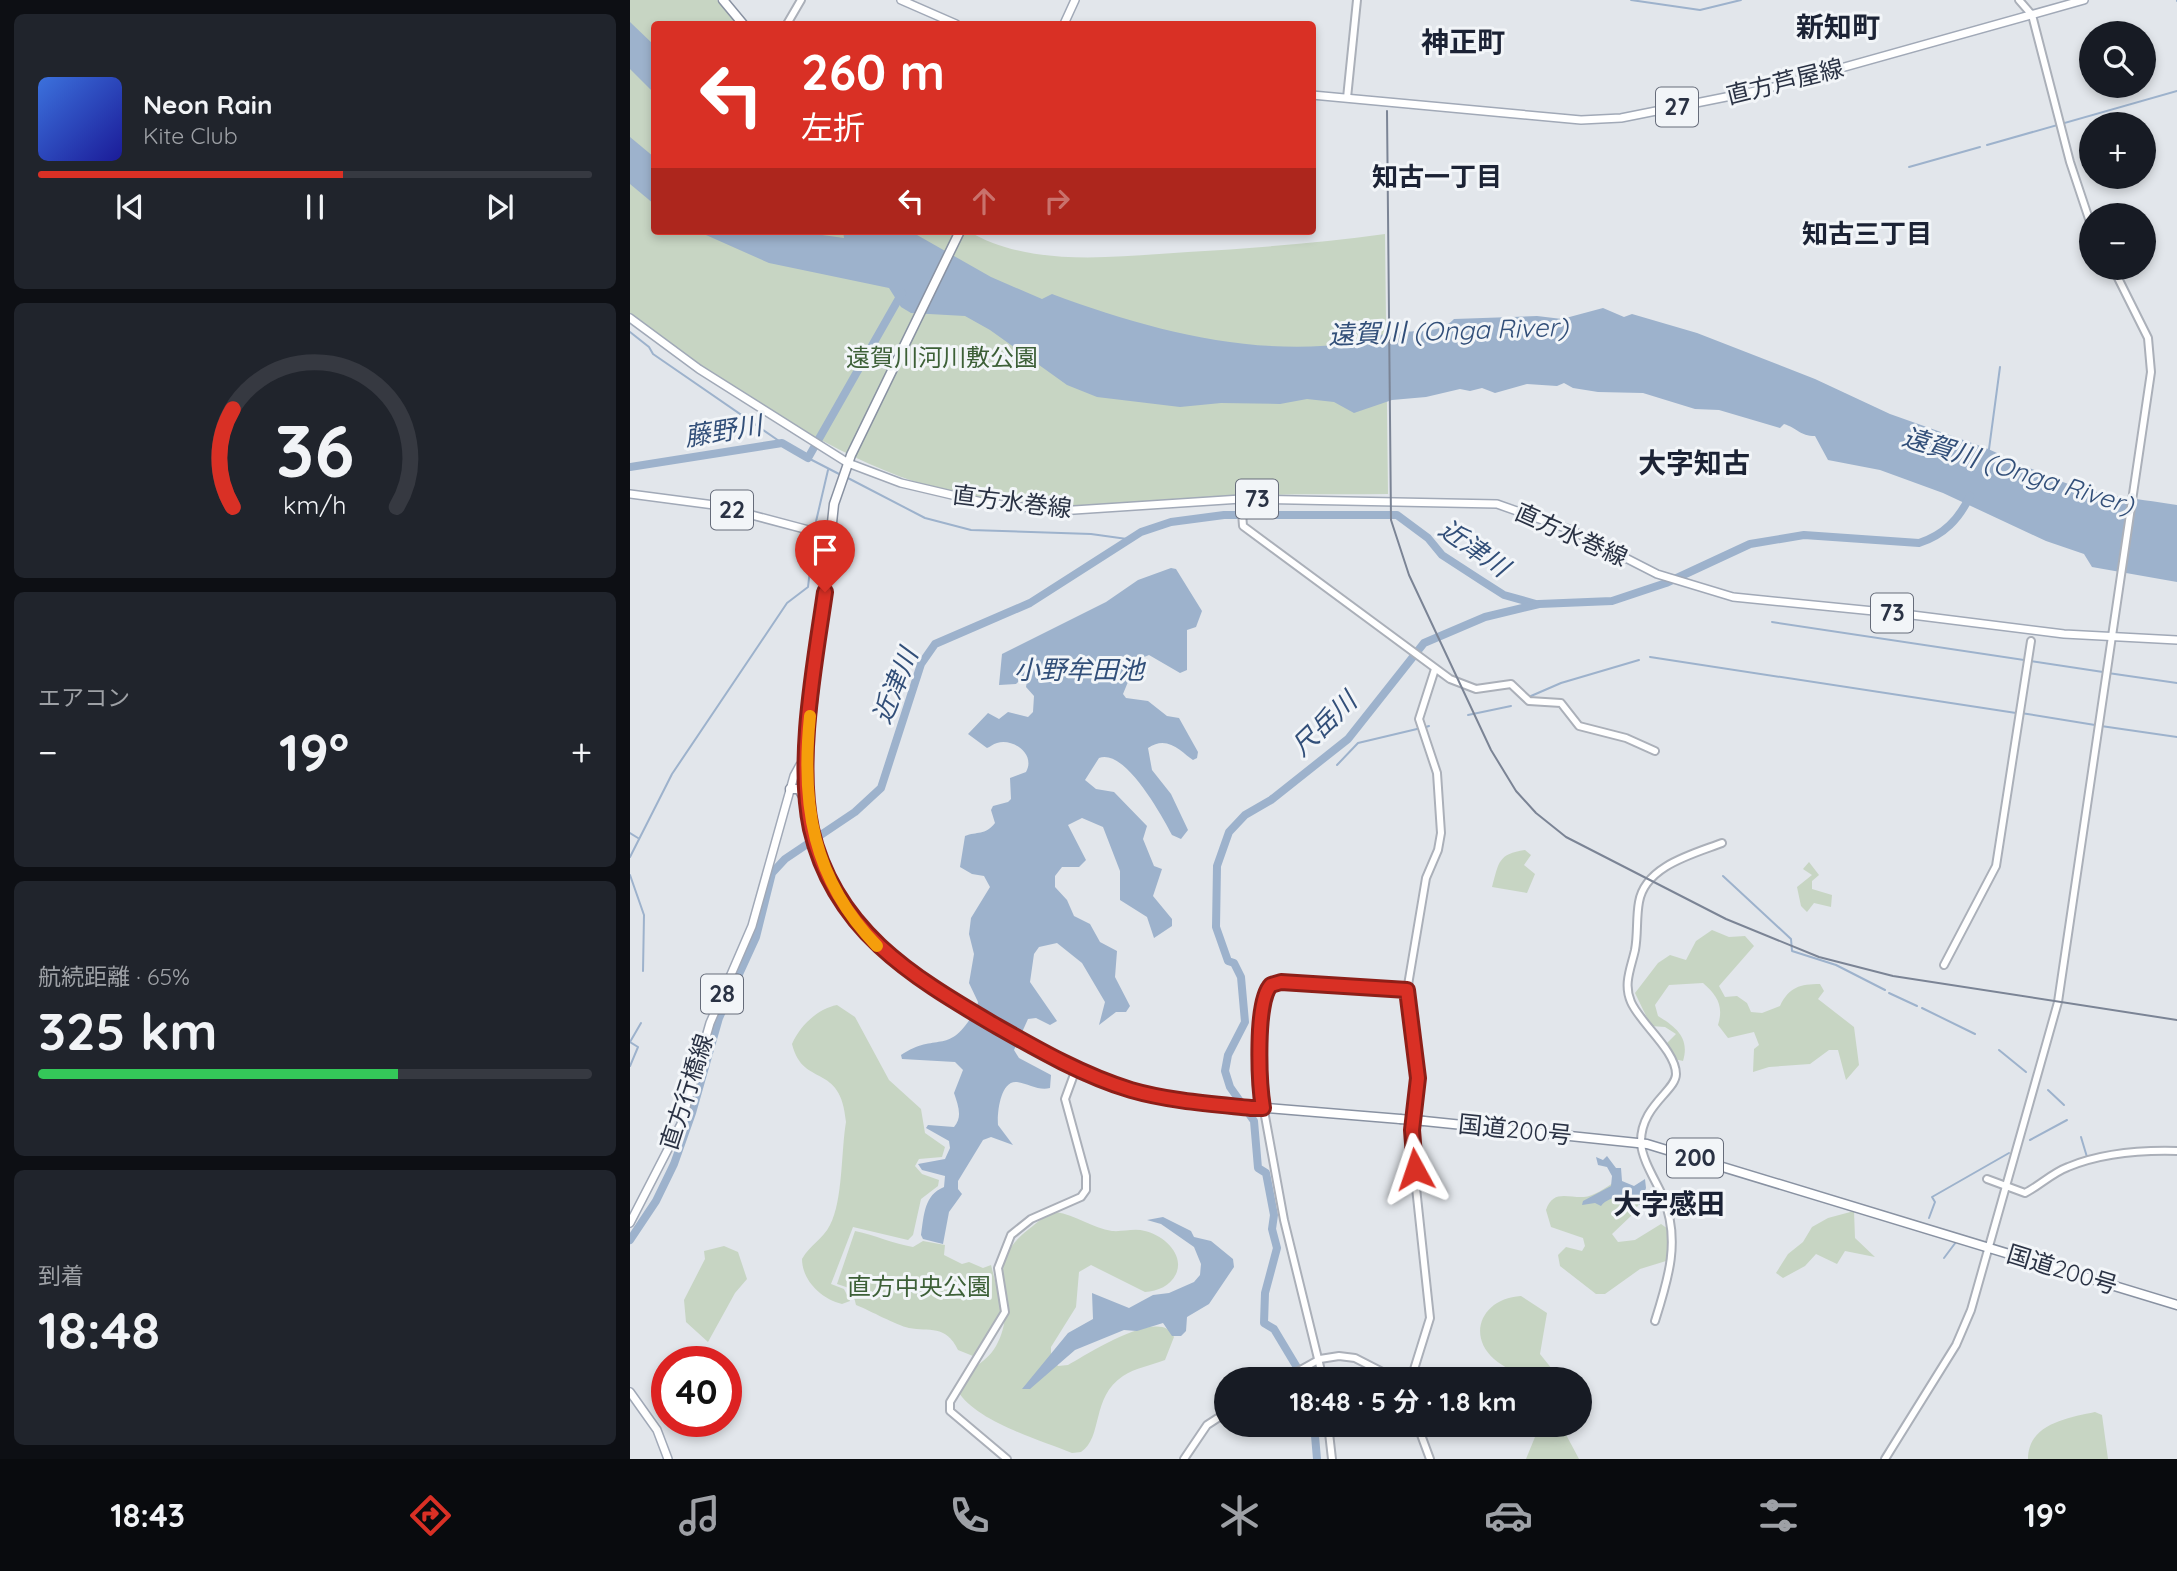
<!DOCTYPE html>
<html lang="ja">
<meta charset="utf-8">
<style>
body{margin:0;font-family:Quicksand,"Noto Sans JP",sans-serif;background:#20242c;color:#f1f3f6;height:100vh;display:flex;flex-direction:column;font-size:26px;white-space:nowrap}
*{box-sizing:border-box;margin:0}
p{font-size:23px;color:#9ea1a6}
.icon{flex:none;width:38px;height:38px;fill:none;stroke:currentColor;stroke-width:2;stroke-linecap:round;stroke-linejoin:round}
.map{position:relative;flex:1;overflow:hidden}
.side{display:flex;flex-direction:column;gap:14px;padding:14px;background:#0d0f14;width:630px}
.side>*{flex:none}
.hud{position:absolute;left:21px;top:21px;width:665px;height:214px;border-radius:7px;box-shadow:0 4px 10px #0003;background:#d93025;color:#fff;overflow:hidden}
.tools{position:absolute;left:1449px;top:21px;display:grid;gap:14px}
.tools a{display:grid;place-items:center;width:77px;height:77px;border-radius:50%;background:#171b24;box-shadow:0 4px 10px #0003;font-size:35px}
.speed{position:absolute;left:21px;top:1346px;display:flex;gap:14px;font-size:35px;font-weight:700;text-align:center}
.speed>*{display:grid;place-content:center;width:91px;height:91px;border-radius:50%;background:#171b24;box-shadow:0 4px 10px #0003;line-height:1}
.speed .limit{border:10px solid #d22;background:#fff;color:#111}
.pin{position:absolute;display:grid;place-items:center;width:60px;height:60px;color:#fff;margin:-72px -30px;border-radius:50% 50% 50% 0;rotate:-45deg;box-shadow:0 0 7px #0007}
.pin .icon{rotate:45deg}
.me{position:absolute;width:77px;margin:-38px;rotate:355deg;stroke-linejoin:round;filter:drop-shadow(0 0 5px #0008)}
.turn{display:flex;align-items:center;gap:24px;height:147px;padding:0 35px;font-size:32px}
.turn .icon{width:91px;height:91px;stroke-width:2.5}
.turn b{display:block;font-size:49px;line-height:60px}
.lanes{display:flex;align-items:center;height:66px;padding:0 35px;background:#0003;justify-content:center;gap:35px;direction:ltr}
.lanes .off{opacity:.35}
.big{font-size:52px;font-weight:700;line-height:1.1}
.side .tile{flex:1;display:flex;flex-direction:column;justify-content:center;gap:10px;min-width:0;padding:0 24px;border-radius:10px;background:#20242c}
.side .dial{align-items:center;gap:0}
.dial svg{height:182px;overflow:visible;fill:none;stroke:#363941;stroke-width:7;stroke-linecap:round;text-anchor:middle}
.dial text{fill:#f1f3f6;stroke:none}
.song{display:flex;align-items:center;gap:21px}
.cover{width:84px;height:84px;border-radius:10px;background:linear-gradient(135deg,hsl(220 70% 55%),hsl(240 70% 35%))}
.played{height:7px;border-radius:4px;background:linear-gradient(90deg,#d93025 55%,#363941 55%)}
.keys{display:flex;justify-content:space-around;direction:ltr}
.heat{display:flex;justify-content:space-between;align-items:center;font-size:38px;direction:ltr}
.charge{height:10px;border-radius:5px;background:linear-gradient(90deg,#34c759 65%,#363941 0)}
.trip{position:absolute;left:584px;top:1367px;width:378px;height:70px;border-radius:35px;background:#171b24;box-shadow:0 4px 10px #0003;font-weight:700;line-height:70px;text-align:center}
.dock{display:flex;height:112px;justify-content:space-around;align-items:center;background:#090b0e;color:#9ea1a6}
.dock .icon{width:49px;height:49px}
.dock .on{color:#d93025}
.dock b{font-size:32px;color:#f1f3f6}
main{display:flex;flex:1;min-height:0}
.map>svg:first-child{display:block}
</style>
<main>
<section class="side">
<div class="tile">
<div class="song"><i class="cover"></i><div><b>Neon Rain</b><p>Kite Club</p></div></div>
<div class="played"></div>
<div class="keys"><svg class="icon" aria-label="previous" viewBox="0 0 24 24"><path d="M18 5L8 12l10 7zM5 5v14"/></svg><svg class="icon" aria-label="pause" viewBox="0 0 24 24"><path d="M8 5v14M16 5v14"/></svg><svg class="icon" aria-label="next" viewBox="0 0 24 24"><path d="M6 5l10 7-10 7zM19 5v14"/></svg></div>
</div>
<div class="tile dial"><svg viewBox="0 0 100 80">
<path d="M14 69A42 42 0 1 1 86 69"/>
<path d="M14 69A42 42 0 0 1 14 26" stroke="#d93025"/>
<text x="50" y="56" font-size="32" font-weight="700">36</text>
<text x="50" y="72" font-size="11">km/h</text>
</svg></div>
<div class="tile"><p>エアコン</p>
<div class="heat"><a>−</a><b class="big">19°</b><a>+</a></div>
</div>
<div class="tile"><p>航続距離 · 65%</p><b class="big">325 km</b><div class="charge"></div></div>
<div class="tile"><p>到着</p><b class="big">18:48</b></div>
</section>
<div class="map">
<svg width="1547" height="1459" viewBox="0 0 1547 1459">
<rect width="100%" height="100%" fill="#e2e6eb"/>
<g fill="#c7d5c3">
<path d="M0,0h87l21,24h-84v207h314c64,38 150,25 220,21 66,-4 132,-9 197,-18l3,260c-51,1 -102,-1 -153,3 -61,4 -124,14 -185,10 -125,-7 -209,-50 -312,-117 -37,-24 -74,-48 -108,-76z"/>
<path d="M895,850l6,5 -7,10 11,9 -8,19 -35,-6c7,-25 6,-33 33,-37z"/>
<polygon points="1179,862 1189,875 1182,881 1182,889 1202,895 1201,907 1184,903 1177,912 1171,906 1167,887 1182,875 1173,869"/>
<path d="M1082,930l17,7 16,-1 9,10 -35,40 6,11 12,-1 10,7 4,9 11,1 18,-7c9,-19 20,-22 40,-22l4,7 -6,8 36,28 5,38 -13,15 -8,-30h-9l-19,14 -41,3 -16,5 1,-23 5,-4 -5,-13 -26,6 -10,-13c6,-19 -1,-30 -15,-42l-34,2 -14,20 3,11c18,11 32,22 25,45l-9,-2 -8,-15 10,-10 -11,-7 -14,-1 -16,-33 23,-30 12,-8 16,5 10,-19z"/>
<path d="M207,1005l18,12 34,63 32,29 4,24 20,14 -3,10 -23,2 -4,7 7,8 17,6 -1,6 -17,13 -8,36 -5,5 -55,-13 -22,57 13,5 6,12 -8,3c-21,-5 -40,-24 -40,-45 8,-14 21,-20 28,-34 13,-24 11,-74 16,-103 -5,-61 -43,-33 -54,-78 8,-18 25,-35 45,-39z"/>
<path d="M985,1182l21,5 8,9 -12,19 -20,19 6,8 17,-2 26,-16 10,7 4,13 -9,17 -26,8 -35,25h-9l-36,-28 -2,-11 8,-8 16,4 3,-5 -2,-8 -32,-11 -5,-17c7,-21 22,-12 38,-13 9,0 22,-10 31,-15z"/>
<polygon points="1224,1211 1225,1238 1245,1257 1215,1251 1207,1264 1186,1254 1175,1266 1153,1278 1146,1273 1158,1254 1173,1242 1182,1227 1198,1218"/>
<path d="M426,1212c19,3 37,16 56,19 11,1 22,-3 33,0 18,4 40,23 31,43 -6,12 -18,17 -31,18l-54,-27 -12,7 -3,35 -25,40v10l7,9 10,-1c18,-10 94,-60 106,-28l-9,23c-13,5 -30,8 -42,16 -32,21 -20,62 -42,76l-9,1c-32,-13 -97,-32 -114,-62 10,-27 30,-26 40,-49 22,-45 -19,-75 31,-113 9,-7 16,-14 27,-17z"/>
<path d="M225,1231c20,4 39,13 58,16l10,-6 22,4 -1,10 18,9 7,-2 14,6 8,-3 11,43 -3,12 -23,34 -3,2 -15,-6c-12,-26 -29,-18 -49,-22 -13,-3 -38,-17 -53,-23l-4,-16 -15,-5z"/>
<polygon points="94,1246 108,1252 117,1279 105,1293 78,1342 56,1322 54,1300 75,1259 74,1251"/>
<path d="M891,1296l26,17 -7,41 20,25c-23,0 -47,-4 -66,-20 -28,-25 -11,-61 27,-63z"/>
<path d="M1465,1412l7,3 6,44h-80c0,-35 39,-41 67,-47z"/>
<polygon points="928,1426 933,1429 949,1459 896,1459 905,1437"/>
</g>
<g fill="#9db2cc">
<polygon points="0,22 24,45 24,93 0,69"/>
<polygon points="0,137 24,157 24,204 0,184"/>
<path d="M67,231h96l51,7 -1,-7h67l81,46 51,22 10,-5c97,36 198,63 302,49 12,-1 23,-8 35,-10 22,-4 49,3 65,-14l83,-3 25,3 41,-11 21,9 8,-3 65,19 118,46 75,35 96,34 11,5v8c10,-4 42,11 53,16 42,18 83,21 127,28v77l-85,-15 -8,-13 -38,-13 -103,-48 -63,-23 -52,-10 -13,-24c-15,0 -18,-8 -31,-12l-4,4 -61,-18 -24,-1 -52,-16 -45,-1 -25,-4 -9,-5 -7,3 -30,-2 -32,9 -13,-5 -12,3 -10,-2 -34,8 -34,3 -38,13 -20,-11 -27,-3 -27,5 -59,-1 -41,4 -83,-10 -30,-12 -77,-55 -25,-14 -54,-3 -10,-6 -12,-19 -120,-25z"/>
<path d="M541,568l5,1 26,42 -6,16 -9,3v40l-7,3 -31,-18 -12,5 -14,34 3,4 22,3 19,15 12,2 19,34 -1,6 -4,2c-11,-7 -25,-26 -45,-12l4,22 19,24 17,36 -7,9 -9,-4c-10,-19 -47,-87 -73,-77l-14,22 11,9 18,3 33,34 -4,13 11,27 8,3 -9,27 19,23v7l-18,12 -7,-21 -27,-17v-29l-17,-44 -21,-9 -14,7 18,35 -7,7h-17l-7,9v11l12,13 7,16 16,8 10,18 17,9 -2,26 15,29 -4,6h-10l-17,13 6,-23 -23,-39 -25,-20 -18,4 -5,7 -4,28 27,39 -7,4 -14,-7 -8,1 -14,31 5,8 32,17 -1,13c-11,3 -21,-4 -33,-6 -17,-2 -20,32 -19,43l15,20 -22,-8 -8,3 -25,41v8l4,5 -13,18 -6,32 -20,-5 -2,-4c3,-20 3,-40 23,-48l1,-11 -23,-6 -4,-6 27,-5 5,-11 -1,-7 -23,-13 2,-3 26,2c9,-10 4,-22 0,-34l9,-23 -8,-8 -53,-3 -1,-4c38,-25 48,4 76,-48l1,-5 -9,-19 5,-29 -5,-20 2,-16 19,-31 -6,-11 -12,-2 -12,-7 5,-31c12,-5 20,0 30,-13l-4,-13 2,-4 15,-4 3,-3 -1,-21 16,-6c10,-18 -13,-34 -29,-29 -4,1 -7,4 -10,5l-19,-14 20,-21 11,6 9,-7 20,5 5,-5 1,-16 -8,-9 1,-6 -6,-2 -5,5 -17,1 3,-31 104,-52 32,-22z"/>
<path d="M977,1156l9,12h5l1,13 12,5 11,-7 1,9 -6,17c-12,-9 -29,-11 -39,1l-6,-3 -13,2 1,-4 28,-15 1,-10 -5,-9 -9,-2 -2,-8 7,3z"/>
<polygon points="533,1217 561,1231 564,1237 581,1241 603,1259 604,1267 579,1304 557,1317 556,1331 551,1336 542,1336 533,1323 507,1331 494,1330 445,1350 400,1389 392,1389 438,1333 463,1319 462,1293 499,1308 523,1295 539,1293 564,1282 570,1275 571,1264 564,1247 531,1224 517,1220"/>
</g>
<g fill="none" stroke-linecap="round" stroke-linejoin="round">
<g stroke="#9db2cc" stroke-width="2">
<polyline points="1001,0 1070,10 1111,0"/>
<polyline points="1547,0 1547,1"/>
<polyline points="1357,145 1547,91"/>
<polyline points="1279,167 1350,147"/>
<polyline points="0,332 19,347 23,354 152,443"/>
<polyline points="1359,449 1370,367"/>
<polyline points="178,458 211,475"/>
<polyline points="216,477 295,518 341,530 461,534 497,539"/>
<polyline points="184,530 198,470"/>
<polyline points="1142,622 1473,672"/>
<polyline points="1020,657 1386,713"/>
<polyline points="1478,673 1547,683"/>
<polyline points="901,696 931,683 1009,660"/>
<polyline points="1391,713 1465,725"/>
<polyline points="838,715 881,706"/>
<polyline points="1471,726 1547,737"/>
<polyline points="796,727 799,726"/>
<polyline points="707,765 728,743 787,729"/>
<polyline points="0,833 8,838"/>
<polyline points="0,857 42,774 157,603 178,587 184,535"/>
<polyline points="0,875 14,915 13,971"/>
<polyline points="1093,876 1161,939 1162,951 1206,965 1255,990"/>
<polyline points="1259,993 1287,1006"/>
<polyline points="1292,1008 1345,1034"/>
<polyline points="1369,1050 1396,1072"/>
<polyline points="0,1066 8,1047 0,1042 11,1023"/>
<polyline points="1418,1090 1434,1105"/>
<polyline points="1451,1137 1457,1157"/>
<polyline points="1400,1140 1437,1120"/>
<polyline points="1299,1218 1305,1202 1302,1197 1379,1153"/>
<polyline points="1314,1258 1326,1242"/>
</g>
<g stroke="#9db2cc" stroke-width="8">
<polyline points="0,467 152,443 178,458 272,293"/>
<polyline points="0,1240 26,1201 44,1164 62,1113 89,1018 126,937 142,873 155,859 225,812 251,788 291,664 305,644 400,603 511,532 541,522 594,515 767,515 798,538 812,555 852,581 874,595 906,604"/>
<path d="M674,1379l-30,-50 -10,-6 1,-30 12,-45 -5,-19 2,-14 -8,-42 -8,-5 -4,-47 -24,-34 -5,-16 3,-16 17,-33 -4,-45 -7,-14 -6,-2 -12,-34 1,-61 12,-34 16,-17 26,-15 77,-61 76,-96 61,-26 54,-13 73,-3 54,-18 84,-39 54,-9 115,8c25,-8 40,-24 51,-47"/>
<polyline points="684,1424 687,1459"/>
</g>
<defs>
<g id="secondary">
<polyline points="1389,0 1402,15 1440,162 1461,225"/>
<polyline points="157,24 171,0"/>
<polyline points="717,98 727,0"/>
<polyline points="611,499 613,526 820,679 846,689 881,684 899,701 931,703 949,726 996,738 1025,751"/>
<polyline points="1314,965 1366,866 1401,641"/>
<path d="M1357,1179l38,14c14,-7 27,-20 43,-26 34,-14 73,-17 109,-16"/>
<path d="M1025,1321c13,-41 26,-81 8,-124 -7,-16 -21,-37 -22,-54 -1,-37 35,-52 35,-69 0,-23 -36,-51 -45,-72 -8,-18 0,-34 4,-52 3,-16 1,-32 4,-48 6,-36 54,-48 83,-59"/>
<polyline points="646,1379 663,1374 690,1359 709,1356 725,1358 766,1379"/>
<polyline points="693,1379 654,1220 631,1094 634,995 641,984 651,982 777,991"/>
<polyline points="781,1379 800,1318 781,1141 788,1078 777,991 796,878 808,850 811,833 807,773 789,719 805,669"/>
<polyline points="698,1424 702,1459"/>
<polyline points="787,1424 800,1459"/>
<polyline points="377,1459 320,1411 320,1402 375,1312 368,1268 381,1235 401,1219 451,1197 456,1190 456,1176 435,1099 446,1069"/>
<polyline points="554,1459 577,1425 597,1412"/>
<polyline points="1255,1459 1326,1345 1341,1310 1428,1002 1521,372 1518,338 1483,268"/>
</g>
<g id="primary">
<polyline points="271,0 326,24"/>
<polyline points="434,24 445,0"/>
<polyline points="682,95 951,120 991,118 1136,89 1454,0"/>
<polyline points="0,318 69,369 218,463 271,483 356,503 429,511 611,499 867,504 941,530 1027,574 1103,597 1274,614 1434,634 1547,640"/>
<polyline points="0,494 84,505 201,536"/>
<polyline points="0,1223 51,1124 80,1023 122,926 164,776 170,765 176,765"/>
<polyline points="0,1392 27,1430 38,1459"/>
</g>
<g id="highway">
<polyline points="93,0 113,24"/>
<polyline points="330,231 221,455 204,504 176,765 181,830 197,871 224,918 263,961 312,994 446,1069 503,1090 577,1103 770,1119"/>
<polyline points="160,789 169,789 175,800"/>
<polyline points="794,1121 1017,1144 1547,1305"/>
</g>
</defs>
<use href="#secondary" stroke="#abb0b9" stroke-width="10"/>
<use href="#primary" stroke="#a1a9b7" stroke-width="10"/>
<use href="#highway" stroke="#8992a2" stroke-width="11"/>
<use href="#secondary" stroke="#fff" stroke-width="6"/>
<use href="#primary" stroke="#fff" stroke-width="7"/>
<use href="#highway" stroke="#fff" stroke-width="8"/>
<polyline stroke="#7b8495" stroke-width="2" points="757,111 761,520 779,575 861,750 886,791 906,813 936,837 1096,919 1189,957 1263,976 1547,1020"/>
<defs>
<polyline id="highway-bridge" points="770,1119 794,1121"/>
</defs>
<use href="#highway-bridge" stroke="#8992a2" stroke-width="11" stroke-linecap="butt"/>
<use href="#highway-bridge" stroke="#fff" stroke-width="8"/>
</g>
<g fill="none" stroke-linecap="round" stroke-linejoin="round">
<defs>
<path id="route" d="M195,592c-10,70 -29,168 -14,237 23,100 100,147 182,195 44,25 89,51 138,66 38,11 81,14 120,18h12c-4,-24 -8,-107 8,-123l10,-3 126,8 11,88 -6,52 3,39"/>
</defs>
<use href="#route" stroke="#8d1f18" stroke-width="18"/>
<use href="#route" stroke="#d93025" stroke-width="12"/>
<path stroke="#f59e0b" stroke-width="12" d="M180,716c-9,88 2,163 67,230"/>
</g>
<g text-anchor="middle" stroke-width="6" stroke-linejoin="round" paint-order="stroke">
<g fill="#f2f5f8" stroke="#666c7a" stroke-width="2">
<rect x="1026" y="87.5" width="42" height="39" rx="5"/>
<rect x="606" y="479.5" width="42" height="39" rx="5"/>
<rect x="81" y="490.5" width="42" height="39" rx="5"/>
<rect x="1241" y="593.5" width="42" height="39" rx="5"/>
<rect x="71" y="974.5" width="42" height="39" rx="5"/>
<rect x="1037" y="1138.5" width="56" height="39" rx="5"/>
</g>
<g font-size="23" font-weight="bold" fill="#2a3244">
<text x="1047" y="115">27</text>
<text x="627" y="507">73</text>
<text x="102" y="518">22</text>
<text x="1262" y="621">73</text>
<text x="92" y="1002">28</text>
<text x="1065" y="1166">200</text>
</g>
<g font-size="24" fill="#2a3244" stroke="#f2f5f8">
<text transform="translate(1155 82) rotate(-14)" y="8">直方芦屋線</text>
<text transform="translate(382 502) rotate(7)" y="8">直方水巻線</text>
<text transform="translate(941 535) rotate(24)" y="8">直方水巻線</text>
<text transform="translate(57 1092) rotate(-72)" y="8">直方行橋線</text>
<text transform="translate(885 1130) rotate(6)" y="8">国道200号</text>
<text transform="translate(1432 1270) rotate(17)" y="8">国道200号</text>
</g>
<g font-size="24" fill="#3d6037" stroke="#f2f5f8">
<text x="312" y="366">遠賀川河川敷公園</text>
<text x="289" y="1295">直方中央公園</text>
</g>
<g font-size="26" font-weight="bold" fill="#1c2335" stroke="#f2f5f8">
<text x="807" y="186">知古一丁目</text>
<text x="1237" y="243">知古三丁目</text>
</g>
<g font-size="26" font-style="italic" fill="#324f79" stroke="#f2f5f8">
<text transform="translate(818 331) rotate(-2)" y="9">遠賀川 (Onga River)</text>
<text transform="translate(93 431) rotate(-9)" y="9">藤野川</text>
<text transform="translate(1388 471) rotate(17)" y="9">遠賀川 (Onga River)</text>
<text transform="translate(844 548) rotate(35)" y="9">近津川</text>
<text x="449" y="679">小野牟田池</text>
<text transform="translate(265 686) rotate(-68)" y="9">近津川</text>
<text transform="translate(694 724) rotate(-44)" y="9">尺岳川</text>
</g>
<g font-size="28" font-weight="bold" fill="#1c2335" stroke="#f2f5f8">
<text x="1208" y="37">新知町</text>
<text x="833" y="52">神正町</text>
<text x="1064" y="473">大字知古</text>
<text x="1039" y="1214">大字感田</text>
</g>
</g>
</svg>
<div class="tools">
<a><svg class="icon" aria-label="search" viewBox="0 0 24 24"><circle cx="10" cy="10" r="6"/><path d="M15 15l6 6"/></svg></a>
<a>+</a>
<a>−</a>
</div>
<div class="speed"><div class="limit">40</div></div>
<div class="pin" style="left:195px;top:592px;background:#d93025"><svg class="icon" aria-label="arrive" viewBox="0 0 24 24"><path d="M6 21V4h12l-3 4 3 4H6"/></svg></div>
<svg class="me" style="left:785px;top:1169px" viewBox="-20 -20 40 40"><path d="M0-17L14 15 0 8-14 15z" fill="#d93025" stroke="#fff" stroke-width="4"/></svg>
<div class="trip">18:48 · 5 分 · 1.8 km</div>
<div class="hud">
<div class="turn"><svg class="icon" aria-label="left" viewBox="0 0 24 24"><path d="M17 20v-9H6M10 6l-5 5 5 5"/></svg><div><b>260 m</b>左折</div></div>
<div class="lanes"><svg class="icon" aria-label="left" viewBox="0 0 24 24"><path d="M17 20v-9H6M10 6l-5 5 5 5"/></svg><svg class="icon off" aria-label="ahead" viewBox="0 0 24 24"><path d="M12 20V5M6 11l6-6 6 6"/></svg><svg class="icon off" aria-label="right" viewBox="0 0 24 24"><path d="M7 20v-9h11M14 6l5 5-5 5"/></svg></div>
</div>
</div>
</main>
<nav class="dock">
<b>18:43</b>
<svg class="icon on" aria-label="directions" viewBox="0 0 24 24"><path d="M12 3l9 9-9 9-9-9zM9 14v-3h6M13 9l2 2-2 2"/></svg>
<svg class="icon" aria-label="music" viewBox="0 0 24 24"><path d="M9 18V5l10-2v13"/><circle cx="6" cy="18" r="3"/><circle cx="16" cy="16" r="3"/></svg>
<svg class="icon" aria-label="phone" viewBox="0 0 24 24"><path d="M5 4h4l2 5-3 2q2 4 5 5l2-3 5 2v4C11 20 4 13 5 4z"/></svg>
<svg class="icon" aria-label="climate" viewBox="0 0 24 24"><path d="M12 3v18M4 7l16 10M4 17L20 7"/></svg>
<svg class="icon" aria-label="car" viewBox="0 0 24 24"><path d="M5 17H2v-5l4-1 3-4h7l3 4 3 1v5h-3M9 17h6M6 11h13"/><circle cx="7" cy="17" r="2"/><circle cx="17" cy="17" r="2"/></svg>
<svg class="icon" aria-label="filters" viewBox="0 0 24 24"><path d="M4 7h16M4 17h16"/><circle cx="9" cy="7" r="2"/><circle cx="15" cy="17" r="2"/></svg>
<b>19°</b>
</nav>
